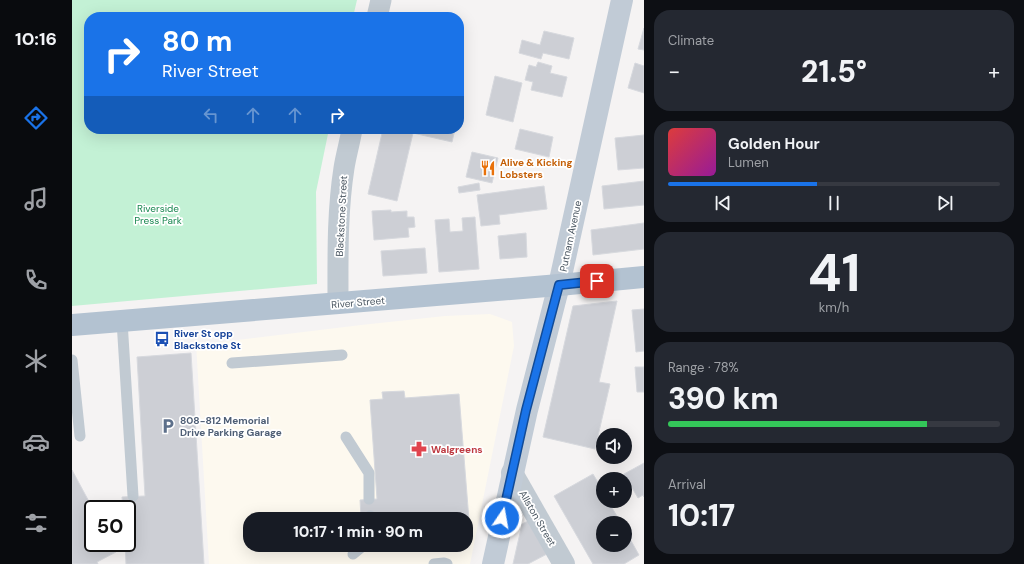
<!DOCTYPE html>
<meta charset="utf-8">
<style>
body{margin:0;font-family:"DM Sans",sans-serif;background:#242831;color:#f1f3f6;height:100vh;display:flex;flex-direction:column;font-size:15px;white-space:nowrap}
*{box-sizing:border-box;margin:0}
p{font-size:13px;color:#9ea1a6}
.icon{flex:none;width:22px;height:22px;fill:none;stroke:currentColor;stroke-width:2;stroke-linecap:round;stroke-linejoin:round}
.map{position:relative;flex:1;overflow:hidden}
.details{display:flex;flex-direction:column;gap:10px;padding:10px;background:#0d0f14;width:380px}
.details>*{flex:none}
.guide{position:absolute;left:12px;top:12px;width:380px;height:122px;border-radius:16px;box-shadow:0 4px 16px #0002;background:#1a73e8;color:#fff;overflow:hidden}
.tools{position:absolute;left:524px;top:428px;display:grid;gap:8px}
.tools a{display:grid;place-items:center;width:36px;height:36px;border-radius:50%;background:#171b24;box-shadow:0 4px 16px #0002;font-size:20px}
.speed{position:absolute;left:12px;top:500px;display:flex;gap:8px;font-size:20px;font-weight:700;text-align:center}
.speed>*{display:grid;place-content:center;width:52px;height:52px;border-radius:50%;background:#171b24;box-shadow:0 4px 16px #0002;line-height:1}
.speed .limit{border:2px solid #111;border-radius:6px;background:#fff;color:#111}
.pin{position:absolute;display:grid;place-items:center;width:34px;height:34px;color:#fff;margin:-17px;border-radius:8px;box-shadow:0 2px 6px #0006}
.me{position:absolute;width:44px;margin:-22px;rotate:12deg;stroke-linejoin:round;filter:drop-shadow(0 0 3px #0008)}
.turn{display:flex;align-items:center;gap:14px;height:84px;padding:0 12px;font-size:18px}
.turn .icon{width:52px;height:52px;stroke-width:2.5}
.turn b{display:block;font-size:28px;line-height:34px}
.lanes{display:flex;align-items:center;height:38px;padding:0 12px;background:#0003;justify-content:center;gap:20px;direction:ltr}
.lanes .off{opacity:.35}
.big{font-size:30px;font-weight:800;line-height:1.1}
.details .widget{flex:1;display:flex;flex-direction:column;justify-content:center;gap:6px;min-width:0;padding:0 14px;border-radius:16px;background:#242831}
.details .dial{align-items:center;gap:0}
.dial b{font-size:52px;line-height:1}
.song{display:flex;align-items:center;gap:12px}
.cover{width:48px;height:48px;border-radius:6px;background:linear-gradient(135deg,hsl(0 70% 55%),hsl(300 70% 35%))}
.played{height:4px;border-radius:2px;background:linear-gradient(90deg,#1a73e8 45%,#363941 45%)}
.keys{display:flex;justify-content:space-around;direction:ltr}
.heat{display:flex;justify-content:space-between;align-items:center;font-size:22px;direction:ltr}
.charge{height:6px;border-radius:3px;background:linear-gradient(90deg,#34c759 78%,#363941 0)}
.trip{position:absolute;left:171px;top:512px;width:230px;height:40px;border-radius:16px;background:#171b24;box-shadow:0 4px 16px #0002;font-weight:800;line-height:40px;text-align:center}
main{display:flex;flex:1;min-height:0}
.tabs{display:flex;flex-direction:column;width:72px;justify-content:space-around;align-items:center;background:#090b0e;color:#9ea1a6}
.tabs .icon{width:28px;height:28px}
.tabs .current{color:#1a73e8}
.tabs b{font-size:18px;color:#f1f3f6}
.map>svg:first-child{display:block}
</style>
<main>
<nav class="tabs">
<b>10:16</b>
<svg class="icon current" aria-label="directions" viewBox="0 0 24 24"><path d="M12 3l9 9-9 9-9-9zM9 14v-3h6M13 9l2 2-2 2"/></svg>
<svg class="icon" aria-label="music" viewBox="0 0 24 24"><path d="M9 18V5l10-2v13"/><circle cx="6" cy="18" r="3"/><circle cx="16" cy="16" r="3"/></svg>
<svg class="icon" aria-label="phone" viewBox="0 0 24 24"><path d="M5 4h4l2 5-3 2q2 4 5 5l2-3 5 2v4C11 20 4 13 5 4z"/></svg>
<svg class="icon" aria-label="climate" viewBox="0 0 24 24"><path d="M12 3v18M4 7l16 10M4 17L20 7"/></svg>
<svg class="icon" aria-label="car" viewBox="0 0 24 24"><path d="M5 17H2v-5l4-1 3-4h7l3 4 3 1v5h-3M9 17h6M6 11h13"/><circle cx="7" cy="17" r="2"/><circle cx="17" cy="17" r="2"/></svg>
<svg class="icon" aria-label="filters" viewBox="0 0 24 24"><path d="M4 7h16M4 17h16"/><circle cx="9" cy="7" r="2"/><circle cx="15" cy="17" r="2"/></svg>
</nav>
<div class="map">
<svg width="572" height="564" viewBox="0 0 572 564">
<rect width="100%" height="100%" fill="#f5f3f3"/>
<path fill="#fdf9ef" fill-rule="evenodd" d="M418,314l22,8 2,24 -44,218h-261l-13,-221 8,1 157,-19 84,-9zM178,519h216v26h-216z"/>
<polygon fill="#c3f1d5" points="0,0 285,0 281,17 17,17 17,129 257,129 244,192 245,284 0,306"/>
<g fill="#cdcfd5" stroke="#d7d9de">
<polygon points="572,28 572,50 566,49"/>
<polygon points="472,31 502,38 497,59 471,53 469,59 447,53 450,40 468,45"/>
<polygon points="466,62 480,66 478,73 495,77 490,97 459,90 461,82 453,80 457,65 464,67"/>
<polygon points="563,63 572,66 572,93 556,88"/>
<polygon points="423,76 450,83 441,122 414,115"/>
<polygon points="311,129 383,129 380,142 341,133 325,201 296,194"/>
<polygon points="448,129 481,137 477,157 443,149"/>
<polygon points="572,135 572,168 546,170 543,138"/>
<polygon points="400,152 426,158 420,183 394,177"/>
<polygon points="572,181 572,205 532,209 530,186"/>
<polygon points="407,183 408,190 387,193 386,187"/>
<polygon points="472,186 475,209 427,215 428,224 409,226 405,195"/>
<polygon points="319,210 319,212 335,211 335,217 342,217 343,227 336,228 337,237 302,240 300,211"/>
<polygon points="403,217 407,269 367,272 363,220 377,219 378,232 391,231 390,218"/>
<polygon points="572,223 572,249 521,255 519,230"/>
<polygon points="454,233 455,257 428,259 426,236"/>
<polygon points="353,248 355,273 311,276 309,251"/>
<polygon points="545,301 527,382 538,384 523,449 471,437 501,306"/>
<polygon points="572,309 572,351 564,352 560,310"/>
<polygon points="119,353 132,564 54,564 53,543 55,543 55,509 51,509 50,497 73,496 65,357"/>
<polygon points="563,367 572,367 572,392 565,392"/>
<polygon points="332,391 333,398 387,394 397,520 306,519 306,516 289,517 288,500 305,499 298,400 311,399 310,392"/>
<polygon points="572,463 572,497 571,495 566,498 552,474"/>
<polygon points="0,470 21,509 21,543 39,543 44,552 25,562 26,564 0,564"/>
<polygon points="521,474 531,491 531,501 536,501 549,523 531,523 531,545 553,545 553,530 567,555 552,564 521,564 482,496"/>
<polygon points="456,521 475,554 456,564 441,564 450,524"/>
</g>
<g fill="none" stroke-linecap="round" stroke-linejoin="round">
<g stroke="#c1cad2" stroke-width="11">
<polyline points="50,321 61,496"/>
<polyline points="0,360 8,436"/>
<polyline points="160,363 270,355"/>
<polyline points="274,437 297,473 297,499"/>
<polyline points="298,516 299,519"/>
<polyline points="281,554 292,545"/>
<polyline points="362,564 372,563 375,564"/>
</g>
<g stroke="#c1cad2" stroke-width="21">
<polyline points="305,17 309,0"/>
<path d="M266,303c0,-45 -1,-90 6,-135 2,-13 6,-26 8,-39"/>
</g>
<polyline stroke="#c1cad2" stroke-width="22" points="440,473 492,564"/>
<polyline stroke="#c1cbd6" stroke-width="22" points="421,564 455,410 487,285 550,0"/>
<polyline stroke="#b3c2d1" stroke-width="22" points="0,325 487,285 572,277"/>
</g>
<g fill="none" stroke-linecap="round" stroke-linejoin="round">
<defs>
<polyline id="route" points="430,518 454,410 487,285 525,281"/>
</defs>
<use href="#route" stroke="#114b97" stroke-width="10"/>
<use href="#route" stroke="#1a73e8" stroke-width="7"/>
</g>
<defs>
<symbol id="restaurant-bare" viewBox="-9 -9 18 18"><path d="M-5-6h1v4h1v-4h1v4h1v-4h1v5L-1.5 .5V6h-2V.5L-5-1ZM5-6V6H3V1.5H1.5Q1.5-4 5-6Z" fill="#e8710a" stroke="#fff" stroke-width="2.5" paint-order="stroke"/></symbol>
<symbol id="bus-bare" viewBox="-9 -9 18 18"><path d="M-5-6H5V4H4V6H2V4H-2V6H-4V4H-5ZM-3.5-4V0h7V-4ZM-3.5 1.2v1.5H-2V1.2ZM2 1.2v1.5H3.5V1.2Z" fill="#1a4fb4" stroke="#fff" stroke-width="2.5" paint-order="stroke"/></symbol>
<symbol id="parking-bare" viewBox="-9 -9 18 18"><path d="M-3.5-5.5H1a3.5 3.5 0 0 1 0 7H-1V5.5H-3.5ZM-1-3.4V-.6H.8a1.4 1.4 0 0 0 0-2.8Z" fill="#5c6f8a" stroke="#fff" stroke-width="2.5" paint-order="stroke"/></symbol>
<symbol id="pharmacy-bare" viewBox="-9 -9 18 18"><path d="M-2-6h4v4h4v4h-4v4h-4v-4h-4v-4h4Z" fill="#e0444e" stroke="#fff" stroke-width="2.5" paint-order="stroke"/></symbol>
</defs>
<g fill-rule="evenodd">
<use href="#restaurant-bare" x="405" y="157" width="22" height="22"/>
<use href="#bus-bare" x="79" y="328" width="22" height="22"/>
<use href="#parking-bare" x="85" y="415" width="22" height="22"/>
<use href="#pharmacy-bare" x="336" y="438" width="22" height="22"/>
</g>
<g text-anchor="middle" stroke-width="3.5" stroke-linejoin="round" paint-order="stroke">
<g font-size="10" font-weight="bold" fill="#c56008" stroke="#fff" text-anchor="start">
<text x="428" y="166">Alive &amp; Kicking<tspan x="428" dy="12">Lobsters</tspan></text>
</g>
<g font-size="10" fill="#17864f" stroke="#fff">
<text x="86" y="212">Riverside<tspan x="86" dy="12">Press Park</tspan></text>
</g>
<g font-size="10" fill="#4a5661" stroke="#fff">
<text transform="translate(269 216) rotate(-87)" y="4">Blackstone Street</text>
<text transform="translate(498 236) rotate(-78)" y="4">Putnam Avenue</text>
<text transform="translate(286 302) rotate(-5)" y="4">River Street</text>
<text transform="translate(466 518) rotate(60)" y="4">Allston Street</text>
</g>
<g font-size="10" font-weight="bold" fill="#164399" stroke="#fff" text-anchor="start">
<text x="102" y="337">River St opp<tspan x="102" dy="12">Blackstone St</tspan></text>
</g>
<g font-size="10" font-weight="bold" fill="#4e5e75" stroke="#fff" text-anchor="start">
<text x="108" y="424">808-812 Memorial<tspan x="108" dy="12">Drive Parking Garage</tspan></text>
</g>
<g font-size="10" font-weight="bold" fill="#be3a42" stroke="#fff" text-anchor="start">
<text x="359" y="453">Walgreens</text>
</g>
</g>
</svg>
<div class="tools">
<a><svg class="icon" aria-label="sound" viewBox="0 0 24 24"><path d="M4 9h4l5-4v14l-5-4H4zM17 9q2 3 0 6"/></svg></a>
<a>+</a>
<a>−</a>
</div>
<div class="speed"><div class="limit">50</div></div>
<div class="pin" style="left:525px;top:281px;background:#d93025"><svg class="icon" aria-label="arrive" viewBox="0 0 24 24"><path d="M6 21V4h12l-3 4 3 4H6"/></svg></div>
<svg class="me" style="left:430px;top:518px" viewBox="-20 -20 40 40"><circle r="17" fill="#1a73e8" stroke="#fff" stroke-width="3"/><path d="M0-11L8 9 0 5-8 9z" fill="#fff"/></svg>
<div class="trip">10:17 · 1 min · 90 m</div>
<div class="guide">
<div class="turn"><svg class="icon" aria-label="right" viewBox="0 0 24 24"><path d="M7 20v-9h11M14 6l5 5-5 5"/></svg><div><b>80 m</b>River Street</div></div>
<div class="lanes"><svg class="icon off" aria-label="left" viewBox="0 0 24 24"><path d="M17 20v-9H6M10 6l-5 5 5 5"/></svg><svg class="icon off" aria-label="ahead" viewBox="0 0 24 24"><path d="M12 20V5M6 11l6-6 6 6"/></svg><svg class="icon off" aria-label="ahead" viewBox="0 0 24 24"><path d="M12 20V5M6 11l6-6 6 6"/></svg><svg class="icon" aria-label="right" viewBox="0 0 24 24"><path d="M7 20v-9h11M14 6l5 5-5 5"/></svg></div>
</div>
</div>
<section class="details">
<div class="widget"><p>Climate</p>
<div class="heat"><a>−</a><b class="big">21.5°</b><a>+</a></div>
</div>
<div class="widget">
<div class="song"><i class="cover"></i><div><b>Golden Hour</b><p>Lumen</p></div></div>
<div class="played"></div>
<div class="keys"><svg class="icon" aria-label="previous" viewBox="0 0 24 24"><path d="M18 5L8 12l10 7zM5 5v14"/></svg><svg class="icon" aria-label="pause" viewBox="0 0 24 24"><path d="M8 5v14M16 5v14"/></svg><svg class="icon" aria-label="next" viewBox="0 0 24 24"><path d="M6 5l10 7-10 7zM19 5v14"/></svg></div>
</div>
<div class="widget dial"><b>41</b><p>km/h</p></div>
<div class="widget"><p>Range · 78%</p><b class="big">390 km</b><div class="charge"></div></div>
<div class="widget"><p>Arrival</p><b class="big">10:17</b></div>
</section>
</main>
